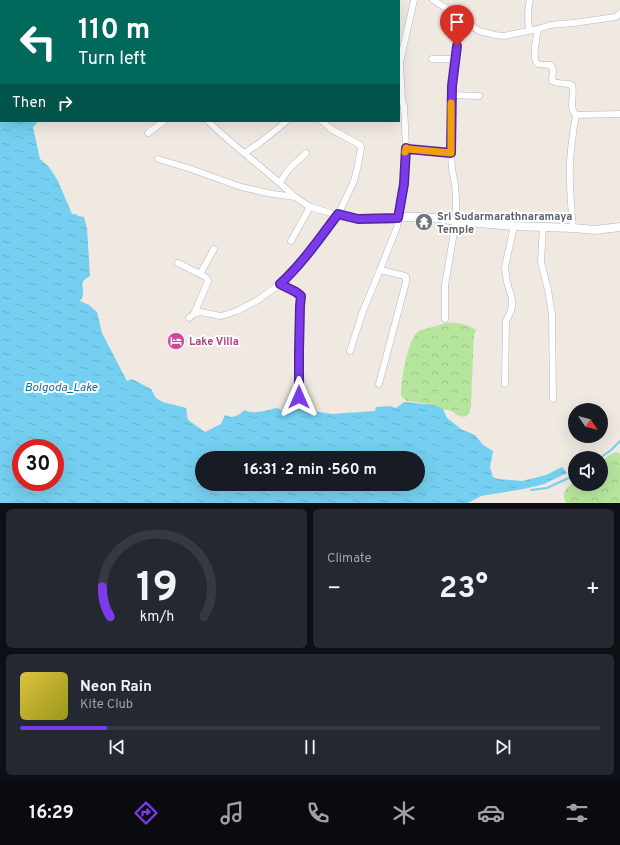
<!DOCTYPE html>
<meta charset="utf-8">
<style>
body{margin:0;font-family:Overpass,sans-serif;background:#242831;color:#f1f3f6;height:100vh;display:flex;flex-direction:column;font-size:15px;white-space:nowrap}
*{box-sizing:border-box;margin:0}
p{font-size:13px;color:#9ea1a6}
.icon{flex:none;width:22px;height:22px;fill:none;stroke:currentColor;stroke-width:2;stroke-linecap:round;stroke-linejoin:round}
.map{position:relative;height:503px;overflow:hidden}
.panel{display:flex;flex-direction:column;gap:6px;padding:6px;background:#0d0f14;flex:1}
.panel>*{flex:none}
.banner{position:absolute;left:0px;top:0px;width:400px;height:122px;box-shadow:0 4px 16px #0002;background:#00695c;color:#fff;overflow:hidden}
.needle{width:26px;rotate:125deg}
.tools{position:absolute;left:568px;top:403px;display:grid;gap:8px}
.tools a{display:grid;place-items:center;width:40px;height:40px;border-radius:50%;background:#171b24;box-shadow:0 4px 16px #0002;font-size:20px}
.speed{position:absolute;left:12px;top:439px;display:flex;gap:8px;font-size:20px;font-weight:700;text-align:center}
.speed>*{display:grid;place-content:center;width:52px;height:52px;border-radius:50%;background:#171b24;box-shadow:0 4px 16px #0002;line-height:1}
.speed .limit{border:6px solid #d22;background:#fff;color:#111}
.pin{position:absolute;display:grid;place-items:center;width:34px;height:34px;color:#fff;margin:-41px -17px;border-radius:50% 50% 50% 0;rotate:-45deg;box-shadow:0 0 4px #0007}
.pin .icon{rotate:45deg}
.me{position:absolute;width:44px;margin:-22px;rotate:0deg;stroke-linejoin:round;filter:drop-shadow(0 0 3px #0008)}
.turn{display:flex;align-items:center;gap:14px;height:84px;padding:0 12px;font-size:18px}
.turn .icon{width:52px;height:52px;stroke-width:2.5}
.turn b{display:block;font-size:28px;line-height:34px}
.then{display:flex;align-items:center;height:38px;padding:0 12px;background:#0003;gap:8px;font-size:15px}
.big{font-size:30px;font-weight:700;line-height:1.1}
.panel .tile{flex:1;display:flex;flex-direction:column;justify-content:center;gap:6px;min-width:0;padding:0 14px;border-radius:6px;background:#242831}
.panel .dial{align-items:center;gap:0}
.dial svg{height:104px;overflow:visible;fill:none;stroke:#363941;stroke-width:7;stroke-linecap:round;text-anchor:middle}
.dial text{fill:#f1f3f6;stroke:none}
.song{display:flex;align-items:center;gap:12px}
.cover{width:48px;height:48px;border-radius:6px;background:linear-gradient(135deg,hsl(50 70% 55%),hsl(60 70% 35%))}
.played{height:4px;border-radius:2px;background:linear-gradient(90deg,#7c3aed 15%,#363941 15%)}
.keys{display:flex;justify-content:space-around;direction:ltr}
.heat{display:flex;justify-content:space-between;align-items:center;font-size:22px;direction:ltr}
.panel .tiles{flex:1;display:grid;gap:6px;grid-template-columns:1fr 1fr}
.tile:last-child{grid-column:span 2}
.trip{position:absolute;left:195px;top:451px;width:230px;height:40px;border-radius:20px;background:#171b24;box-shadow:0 4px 16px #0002;font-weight:700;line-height:40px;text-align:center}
.dock{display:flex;height:64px;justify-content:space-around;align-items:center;background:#090b0e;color:#9ea1a6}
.dock .icon{width:28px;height:28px}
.dock .active{color:#7c3aed}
.dock b{font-size:18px;color:#f1f3f6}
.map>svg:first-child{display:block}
</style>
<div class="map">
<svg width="620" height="503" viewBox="0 0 620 503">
<defs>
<pattern id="park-crowns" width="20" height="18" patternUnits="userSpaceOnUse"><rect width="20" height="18" fill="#b6e59e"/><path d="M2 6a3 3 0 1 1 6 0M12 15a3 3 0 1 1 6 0" fill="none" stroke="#9dc588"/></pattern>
<pattern id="water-ripples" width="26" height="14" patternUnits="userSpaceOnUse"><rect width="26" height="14" fill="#75cff0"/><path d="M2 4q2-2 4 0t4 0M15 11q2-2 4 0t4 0" fill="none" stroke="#66b2ce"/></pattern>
</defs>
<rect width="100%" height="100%" fill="#efe9e1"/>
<g fill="url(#park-crowns)">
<path d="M446,323c10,-1 21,1 30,7l-2,4 -3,71 -2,9 -5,3 -7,-2 -5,-4 -15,-3 -13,-5 -17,-2 -4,-3 -2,-2c0,-13 6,-58 18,-65 7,-3 19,-5 27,-8z"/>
<path d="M616,452l4,2v49h-54c-5,-10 0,-15 8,-21l1,-1v3h26c0,-17 -2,-25 15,-32z"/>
</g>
<path fill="url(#water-ripples)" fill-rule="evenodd" d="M0,0h148l1,1h-148v120h38l-6,6 7,32 9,8 9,14 14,33h4l2,2 6,1 3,11 3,48c-12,7 -6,8 -7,18 0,3 -2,5 -3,7l9,4 8,7 5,21 25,48 5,-2 19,10 5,9 7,4 23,6 2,12 17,12 16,-8 4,-9c9,4 12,1 20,-5 7,5 23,0 32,-2l8,4 9,-3h14l11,3 13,2 43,-3 1,-4 14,-1 6,2 8,-6 31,3 8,4 4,9 14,11 14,6 8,10 10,6 -3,16 3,10 5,2 24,2 24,-6 16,-8 5,6 -23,11 -20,5 -43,7 -13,7h-468zM21,448h34v34h-34zM202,458h216v26h-216z"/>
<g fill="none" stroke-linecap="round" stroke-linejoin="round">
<g stroke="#75cff0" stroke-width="2">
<polyline points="600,458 611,450 620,441"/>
<polyline points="531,490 547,488 575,475"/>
</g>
<defs>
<g id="minor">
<polyline points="254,0 256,1"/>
<polyline points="414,0 400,62 402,101 404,106 406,148 451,153"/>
<polyline points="433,0 465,20 479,31 495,35 504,36 538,29 550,25 573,23 616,17 620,13"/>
<polyline points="276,1 276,0"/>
<polyline points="324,1 325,0"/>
<polyline points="346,1 346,0"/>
<path d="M538,29c-1,7 -7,31 0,35 3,1 10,1 13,1l2,5 -1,11c7,4 14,1 20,4 3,10 -4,23 4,30l44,-1"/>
<path d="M529,30c-1,-10 -2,-20 1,-30"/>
<polyline points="432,59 455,59"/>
<polyline points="452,95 479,96"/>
<path d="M208,121c27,27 59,49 87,76"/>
<polyline points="148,133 164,121"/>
<polyline points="245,153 261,142 287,121"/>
<polyline points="158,159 191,169 241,187 273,194 295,197 310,207 338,215"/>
<polyline points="280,182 289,169 306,153"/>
<polyline points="543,226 541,262 548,290 552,314 553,399"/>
<path d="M573,228c-2,-22 -4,-44 -3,-66 1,-16 3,-31 6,-47"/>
<polyline points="291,241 310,207"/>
<polyline points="178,263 200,274 207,278 208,281 194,314"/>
<polyline points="200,274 214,249"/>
<polyline points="280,284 296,292 301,296 300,306 299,351 299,397"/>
<polyline points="189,318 194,314 200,312 221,316 237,311 258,300 280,284 290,274 310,252 338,215 354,181 358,165 361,148 360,145 331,129 322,121"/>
<polyline points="445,319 445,285 456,221 456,197 455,184 452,169 451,153 452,86 457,45 465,20"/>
<polyline points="350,351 363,311 380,270"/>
<polyline points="379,384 406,282 406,277 405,276 380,270 397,227 404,184 406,148"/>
<polyline points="505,384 506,321 511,311 512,306 512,299 507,282 505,267 514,226"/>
</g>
<polyline id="tertiary" points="338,215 358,219 391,219 407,217 417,217 438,218 456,221 514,226 573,228 595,230 620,227"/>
</defs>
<use href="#minor" stroke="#b4b7c1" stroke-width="7"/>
<use href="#tertiary" stroke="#b4b7c1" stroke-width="9"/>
<use href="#minor" stroke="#fff" stroke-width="6"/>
<use href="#tertiary" stroke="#fff" stroke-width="8"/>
</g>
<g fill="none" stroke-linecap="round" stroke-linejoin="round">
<defs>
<path id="route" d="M299,397v-46l1,-45 1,-10 -5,-4 -16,-8c22,-20 39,-45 58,-70l20,5 40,-1 6,-34 2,-36 2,1 43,4 1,-67 5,-40"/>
</defs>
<use href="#route" stroke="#51269a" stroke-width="10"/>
<use href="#route" stroke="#7c3aed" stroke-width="7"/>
<polyline stroke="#f59e0b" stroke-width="7" points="405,152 406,148 408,149 451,153 451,103"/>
</g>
<defs>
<symbol id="temple-disc" viewBox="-11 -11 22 22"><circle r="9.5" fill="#6b7280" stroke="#fff"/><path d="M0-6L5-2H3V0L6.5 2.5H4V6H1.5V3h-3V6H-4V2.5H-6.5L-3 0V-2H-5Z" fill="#fff"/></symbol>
<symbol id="hotel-disc" viewBox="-11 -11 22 22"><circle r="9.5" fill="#d1479c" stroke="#fff"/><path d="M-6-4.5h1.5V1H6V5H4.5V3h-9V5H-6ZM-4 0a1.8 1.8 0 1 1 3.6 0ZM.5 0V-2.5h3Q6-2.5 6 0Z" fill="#fff"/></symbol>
</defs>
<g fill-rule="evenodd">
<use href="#temple-disc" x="414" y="212" width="20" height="20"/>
<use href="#hotel-disc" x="166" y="331" width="20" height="20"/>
</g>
<g text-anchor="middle" stroke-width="4" stroke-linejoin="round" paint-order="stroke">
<g font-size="11" font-weight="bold" fill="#5b616d" stroke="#fff" text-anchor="start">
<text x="437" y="220">Sri Sudarmarathnaramaya<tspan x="437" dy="13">Temple</tspan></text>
</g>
<g font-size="11" font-weight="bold" fill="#b23c85" stroke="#fff" text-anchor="start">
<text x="189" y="345">Lake Villa</text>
</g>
<g font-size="12" font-style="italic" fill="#0d6fa3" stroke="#fff">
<text x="61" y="391">Bolgoda_Lake</text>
</g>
</g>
</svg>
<div class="tools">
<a><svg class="needle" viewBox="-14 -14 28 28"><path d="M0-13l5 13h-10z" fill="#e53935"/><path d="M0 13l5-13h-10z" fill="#9ea1a6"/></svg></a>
<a><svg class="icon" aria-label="sound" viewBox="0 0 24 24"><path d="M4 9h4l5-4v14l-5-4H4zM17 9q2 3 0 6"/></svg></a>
</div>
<div class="speed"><div class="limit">30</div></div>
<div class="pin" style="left:457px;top:46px;background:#d93025"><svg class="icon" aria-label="arrive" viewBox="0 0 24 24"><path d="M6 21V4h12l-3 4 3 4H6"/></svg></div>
<svg class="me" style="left:299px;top:397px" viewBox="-20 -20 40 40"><path d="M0-17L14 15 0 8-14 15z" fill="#7c3aed" stroke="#fff" stroke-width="4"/></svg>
<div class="trip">16:31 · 2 min · 560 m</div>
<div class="banner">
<div class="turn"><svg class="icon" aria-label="left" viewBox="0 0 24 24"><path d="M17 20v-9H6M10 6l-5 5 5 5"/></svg><div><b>110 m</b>Turn left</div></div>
<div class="then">Then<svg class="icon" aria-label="right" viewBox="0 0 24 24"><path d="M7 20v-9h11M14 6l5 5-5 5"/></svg></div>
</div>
</div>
<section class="panel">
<div class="tiles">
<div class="tile dial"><svg viewBox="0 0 100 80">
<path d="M14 69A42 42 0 1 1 86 69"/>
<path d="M14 69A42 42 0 0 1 8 46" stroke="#7c3aed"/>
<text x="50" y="56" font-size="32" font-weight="700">19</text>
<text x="50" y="72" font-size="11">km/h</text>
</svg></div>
<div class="tile"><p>Climate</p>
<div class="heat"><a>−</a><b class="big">23°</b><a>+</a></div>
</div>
<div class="tile">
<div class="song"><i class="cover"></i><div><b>Neon Rain</b><p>Kite Club</p></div></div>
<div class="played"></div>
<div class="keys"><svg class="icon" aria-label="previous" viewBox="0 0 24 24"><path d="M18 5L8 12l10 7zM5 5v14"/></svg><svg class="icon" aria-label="pause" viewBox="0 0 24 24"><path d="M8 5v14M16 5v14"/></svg><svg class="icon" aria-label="next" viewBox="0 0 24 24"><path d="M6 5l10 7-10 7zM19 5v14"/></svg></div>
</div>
</div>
</section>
<nav class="dock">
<b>16:29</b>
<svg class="icon active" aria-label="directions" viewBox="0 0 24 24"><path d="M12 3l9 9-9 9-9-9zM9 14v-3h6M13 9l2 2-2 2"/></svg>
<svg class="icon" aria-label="music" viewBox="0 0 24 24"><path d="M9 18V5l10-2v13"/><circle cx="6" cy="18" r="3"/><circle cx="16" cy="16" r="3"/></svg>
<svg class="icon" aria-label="phone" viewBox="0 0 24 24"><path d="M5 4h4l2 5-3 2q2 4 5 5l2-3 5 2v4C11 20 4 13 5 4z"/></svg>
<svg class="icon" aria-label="climate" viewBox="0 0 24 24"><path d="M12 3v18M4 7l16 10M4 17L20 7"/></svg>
<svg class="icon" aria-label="car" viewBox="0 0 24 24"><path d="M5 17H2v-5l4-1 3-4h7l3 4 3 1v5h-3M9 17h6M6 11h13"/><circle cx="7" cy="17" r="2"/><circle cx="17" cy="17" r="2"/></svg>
<svg class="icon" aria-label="filters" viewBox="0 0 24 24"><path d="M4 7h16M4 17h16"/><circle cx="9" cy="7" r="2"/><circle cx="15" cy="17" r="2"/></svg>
</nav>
